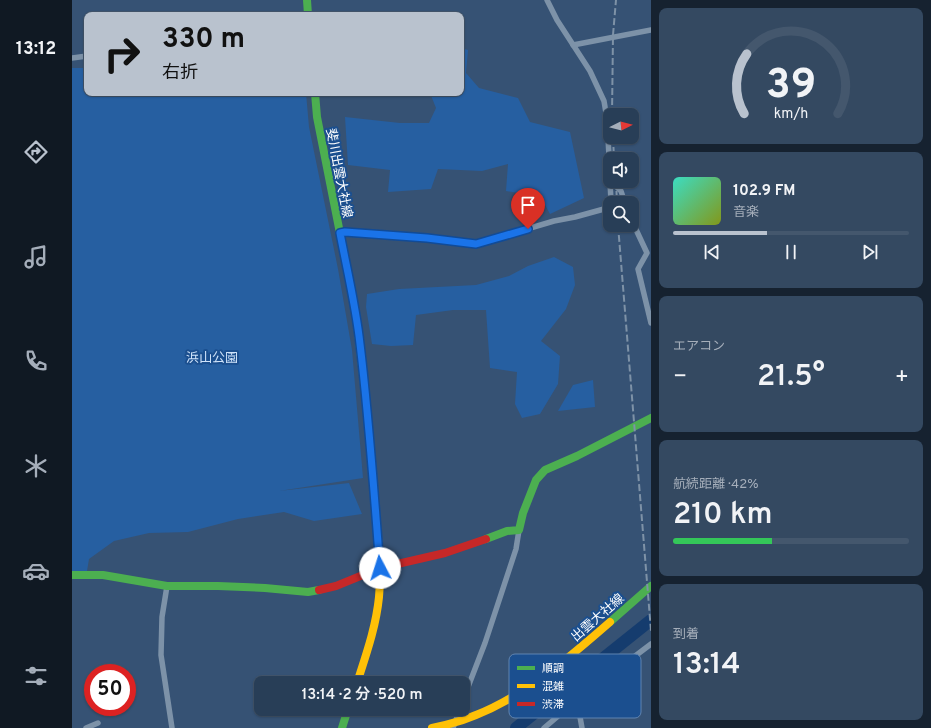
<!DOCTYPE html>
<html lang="ja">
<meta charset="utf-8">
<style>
body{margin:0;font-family:Overpass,"Noto Sans JP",sans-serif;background:#344961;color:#f1f3f6;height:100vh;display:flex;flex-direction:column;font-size:15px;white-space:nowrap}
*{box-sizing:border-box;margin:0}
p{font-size:13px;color:#a5aeba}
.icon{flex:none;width:22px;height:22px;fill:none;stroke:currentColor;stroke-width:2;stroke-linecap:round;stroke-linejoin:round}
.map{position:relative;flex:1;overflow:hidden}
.sheet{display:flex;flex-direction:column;gap:8px;padding:8px;background:#162230;width:280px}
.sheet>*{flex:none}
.banner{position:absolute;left:12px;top:12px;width:380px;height:84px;border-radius:8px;box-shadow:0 1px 3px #0004,0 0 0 1px #44576d;background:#b9c2ce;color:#111;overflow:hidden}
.needle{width:26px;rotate:84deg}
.controls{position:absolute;left:531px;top:108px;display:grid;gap:8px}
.controls a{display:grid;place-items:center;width:36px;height:36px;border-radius:8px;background:#283e57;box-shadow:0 1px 3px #0004,0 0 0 1px #44576d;font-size:20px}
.speed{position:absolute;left:12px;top:664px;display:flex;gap:8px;font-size:20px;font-weight:700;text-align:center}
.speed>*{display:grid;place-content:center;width:52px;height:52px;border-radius:50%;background:#283e57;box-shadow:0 1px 3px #0004,0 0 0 1px #44576d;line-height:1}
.speed .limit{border:6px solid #d22;background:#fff;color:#111}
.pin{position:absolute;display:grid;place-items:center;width:34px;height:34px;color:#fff;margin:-41px -17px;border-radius:50% 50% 50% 0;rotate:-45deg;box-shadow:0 0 4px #0007}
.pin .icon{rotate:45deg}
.me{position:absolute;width:44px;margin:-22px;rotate:355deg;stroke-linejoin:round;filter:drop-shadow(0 0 3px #0008)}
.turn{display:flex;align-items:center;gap:14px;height:84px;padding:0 12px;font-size:18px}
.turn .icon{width:52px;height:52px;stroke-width:2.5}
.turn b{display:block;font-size:28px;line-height:34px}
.big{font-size:30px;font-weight:600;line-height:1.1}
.sheet .widget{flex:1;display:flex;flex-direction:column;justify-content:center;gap:6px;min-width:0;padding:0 14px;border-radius:8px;background:#344961}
.sheet .dial{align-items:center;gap:0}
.dial svg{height:104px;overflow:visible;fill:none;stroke:#44576d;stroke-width:7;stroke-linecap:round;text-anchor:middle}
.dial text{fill:#f1f3f6;stroke:none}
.song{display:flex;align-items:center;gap:12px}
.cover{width:48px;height:48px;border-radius:6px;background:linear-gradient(135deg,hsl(170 70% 55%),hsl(70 70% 35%))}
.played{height:4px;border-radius:2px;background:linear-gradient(90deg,#b9c2ce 40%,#44576d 40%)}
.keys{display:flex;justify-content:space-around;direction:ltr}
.heat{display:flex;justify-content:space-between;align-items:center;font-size:22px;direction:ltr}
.charge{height:6px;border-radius:3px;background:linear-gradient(90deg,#34c759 42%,#44576d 0)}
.trip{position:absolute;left:182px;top:676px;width:216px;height:40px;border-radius:8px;background:#283e57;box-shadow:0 1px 3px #0004,0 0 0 1px #44576d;font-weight:600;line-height:40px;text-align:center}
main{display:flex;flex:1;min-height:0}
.dock{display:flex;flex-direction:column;width:72px;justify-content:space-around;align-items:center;background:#101923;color:#a5aeba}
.dock .icon{width:28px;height:28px}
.dock .selected{color:#b9c2ce}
.dock b{font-size:18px;color:#f1f3f6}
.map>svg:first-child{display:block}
</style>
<main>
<nav class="dock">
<b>13:12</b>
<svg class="icon selected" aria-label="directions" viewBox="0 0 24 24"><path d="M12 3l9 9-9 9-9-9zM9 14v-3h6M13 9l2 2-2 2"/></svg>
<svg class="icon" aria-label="music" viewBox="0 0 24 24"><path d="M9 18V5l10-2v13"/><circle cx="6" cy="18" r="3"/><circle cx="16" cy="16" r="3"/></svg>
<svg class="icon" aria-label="phone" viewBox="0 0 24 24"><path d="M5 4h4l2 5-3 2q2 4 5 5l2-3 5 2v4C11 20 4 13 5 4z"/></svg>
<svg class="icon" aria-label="climate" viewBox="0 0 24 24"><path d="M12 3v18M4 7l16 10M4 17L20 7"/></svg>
<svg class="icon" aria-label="car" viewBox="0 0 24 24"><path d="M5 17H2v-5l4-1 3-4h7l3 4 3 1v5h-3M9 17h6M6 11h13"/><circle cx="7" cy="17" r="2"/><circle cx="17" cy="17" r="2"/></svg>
<svg class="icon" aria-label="filters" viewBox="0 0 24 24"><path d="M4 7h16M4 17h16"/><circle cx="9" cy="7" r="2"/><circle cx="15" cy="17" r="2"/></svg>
</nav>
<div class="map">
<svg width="579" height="728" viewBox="0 0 579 728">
<rect width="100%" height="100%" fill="#365274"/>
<g fill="#265fa1">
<polygon points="389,48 396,50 394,73 407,88 446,98 458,122 498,132 512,198 478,214 469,197 434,191 436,164 410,171 366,169 359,189 316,192 318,170 276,165 273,117 328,123 357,123 364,108 358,93 389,93"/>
<polygon points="0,68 15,68 15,93 234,93 237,127 266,269 280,350 291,478 207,491 277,483 290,514 242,521 212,512 166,519 116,532 77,533 42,541 17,559 15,571 0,571"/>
<polygon points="482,257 501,267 503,285 494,309 469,341 488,356 486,384 468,414 450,418 443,404 445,372 418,368 414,310 381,310 344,315 341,345 319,346 300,344 294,307 295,294 327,289 404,285 437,276 456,266"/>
<polygon points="521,380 523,407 486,411 501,385"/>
</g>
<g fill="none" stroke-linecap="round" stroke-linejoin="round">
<polyline stroke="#153c6e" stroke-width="12" points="444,728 579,620"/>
<g stroke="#7d92a8" stroke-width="5.5">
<polyline points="475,0 485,20 518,71 532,101 535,119 538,175"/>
<polyline points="501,45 579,30"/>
<polyline points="0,58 15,56"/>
<polyline points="538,181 549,191 553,203"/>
<polyline points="560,221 575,253 566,269 579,323"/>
<polyline points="267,233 273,232 355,238 404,244 482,221 503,217 532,209 539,201 538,182"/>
<polyline points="95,586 90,617 89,655 100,728"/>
<polyline points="303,683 310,681 317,683"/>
<polyline points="391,700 413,643 444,549 447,530"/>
<polyline points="505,700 510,728"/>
<polyline points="14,728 26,723"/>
<polyline points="381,728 388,709"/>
<polyline points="472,728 505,700 579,644"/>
</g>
<g stroke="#4caf50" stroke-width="8">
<polyline points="235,0 236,15"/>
<polyline points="243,93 245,117 284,314 295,409 303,502"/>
<polyline points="414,539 435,531 447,530 451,513 464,480 473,470 505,456 579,418"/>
<polyline points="0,575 31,575 95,586 146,586 193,588 236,592 247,590"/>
<polyline points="538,622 579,586"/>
<polyline points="270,728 276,709"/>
</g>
<g stroke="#ffc107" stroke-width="8">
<path d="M285,683c9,-28 19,-56 22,-86 3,-31 -2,-63 -4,-95"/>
<path d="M360,728c15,-3 30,-7 44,-13 50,-20 94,-58 134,-93"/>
</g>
<polyline stroke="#c62828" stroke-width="8" points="247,590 264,586 308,568 373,553 414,539"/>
<g stroke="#7e92a7" stroke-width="2" stroke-dasharray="7 3" stroke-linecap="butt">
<polyline points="540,115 541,35 544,0"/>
<polyline points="541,137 542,159"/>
<polyline points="544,181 545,203"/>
<polyline points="546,225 579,631"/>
</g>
</g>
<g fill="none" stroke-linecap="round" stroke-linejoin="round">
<defs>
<path id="route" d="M308,568c-6,-75 -11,-150 -20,-224 -4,-37 -13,-74 -20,-111l5,-1 82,6 49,6 52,-15"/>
</defs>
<use href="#route" stroke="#114b97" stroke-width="10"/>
<use href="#route" stroke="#1a73e8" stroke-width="7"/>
</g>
<g text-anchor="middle" stroke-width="4" stroke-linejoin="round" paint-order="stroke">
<g font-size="13" fill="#fff" stroke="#1b4f8f">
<text transform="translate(268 173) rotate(79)" y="5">斐川出雲大社線</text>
<text transform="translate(525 617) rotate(-41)" y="5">出雲大社線</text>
</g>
<g font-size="13" fill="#cfe3fa" stroke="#1b4f8f">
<text x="140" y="362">浜山公園</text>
</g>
</g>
<rect x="437" y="654" width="132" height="64" rx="6" fill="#1b4f8f" stroke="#5f84b1" stroke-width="1"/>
<rect x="445" y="666" width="18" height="4" fill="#4caf50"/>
<rect x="445" y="684" width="18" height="4" fill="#ffc107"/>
<rect x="445" y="702" width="18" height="4" fill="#c62828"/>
<g font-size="11" fill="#fff">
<text x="470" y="672">順調</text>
<text x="470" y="690">混雑</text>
<text x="470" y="708">渋滞</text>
</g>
</svg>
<div class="controls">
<a><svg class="needle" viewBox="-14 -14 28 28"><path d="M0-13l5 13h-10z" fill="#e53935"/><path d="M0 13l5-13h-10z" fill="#a5aeba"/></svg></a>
<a><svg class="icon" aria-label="sound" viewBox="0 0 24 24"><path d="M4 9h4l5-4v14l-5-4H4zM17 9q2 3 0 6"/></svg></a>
<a><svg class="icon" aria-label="search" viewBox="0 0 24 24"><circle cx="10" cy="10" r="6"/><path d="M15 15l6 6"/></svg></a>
</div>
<div class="speed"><div class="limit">50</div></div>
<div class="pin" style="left:456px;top:229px;background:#d93025"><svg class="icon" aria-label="arrive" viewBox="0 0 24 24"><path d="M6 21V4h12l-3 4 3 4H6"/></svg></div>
<svg class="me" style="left:308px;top:568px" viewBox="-20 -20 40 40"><circle r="19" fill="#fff"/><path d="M0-13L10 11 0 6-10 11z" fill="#1a73e8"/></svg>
<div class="trip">13:14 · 2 分 · 520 m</div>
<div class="banner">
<div class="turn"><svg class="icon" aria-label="right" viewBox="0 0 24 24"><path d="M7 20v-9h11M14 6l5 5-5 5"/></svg><div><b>330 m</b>右折</div></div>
</div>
</div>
<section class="sheet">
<div class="widget dial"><svg viewBox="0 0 100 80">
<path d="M14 69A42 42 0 1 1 86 69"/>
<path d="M14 69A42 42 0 0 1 16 23" stroke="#b9c2ce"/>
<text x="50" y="56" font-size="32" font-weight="700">39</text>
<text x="50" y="72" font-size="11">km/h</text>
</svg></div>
<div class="widget">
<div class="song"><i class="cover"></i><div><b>102.9 FM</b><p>音楽</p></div></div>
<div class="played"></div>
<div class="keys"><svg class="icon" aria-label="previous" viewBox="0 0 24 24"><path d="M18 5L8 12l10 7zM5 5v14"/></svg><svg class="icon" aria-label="pause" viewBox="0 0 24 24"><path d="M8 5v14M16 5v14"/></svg><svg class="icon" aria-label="next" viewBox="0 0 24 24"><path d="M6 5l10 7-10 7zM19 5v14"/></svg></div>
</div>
<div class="widget"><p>エアコン</p>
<div class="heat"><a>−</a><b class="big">21.5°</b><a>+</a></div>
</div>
<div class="widget"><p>航続距離 · 42%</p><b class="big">210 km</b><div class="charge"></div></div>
<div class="widget"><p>到着</p><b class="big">13:14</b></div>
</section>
</main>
